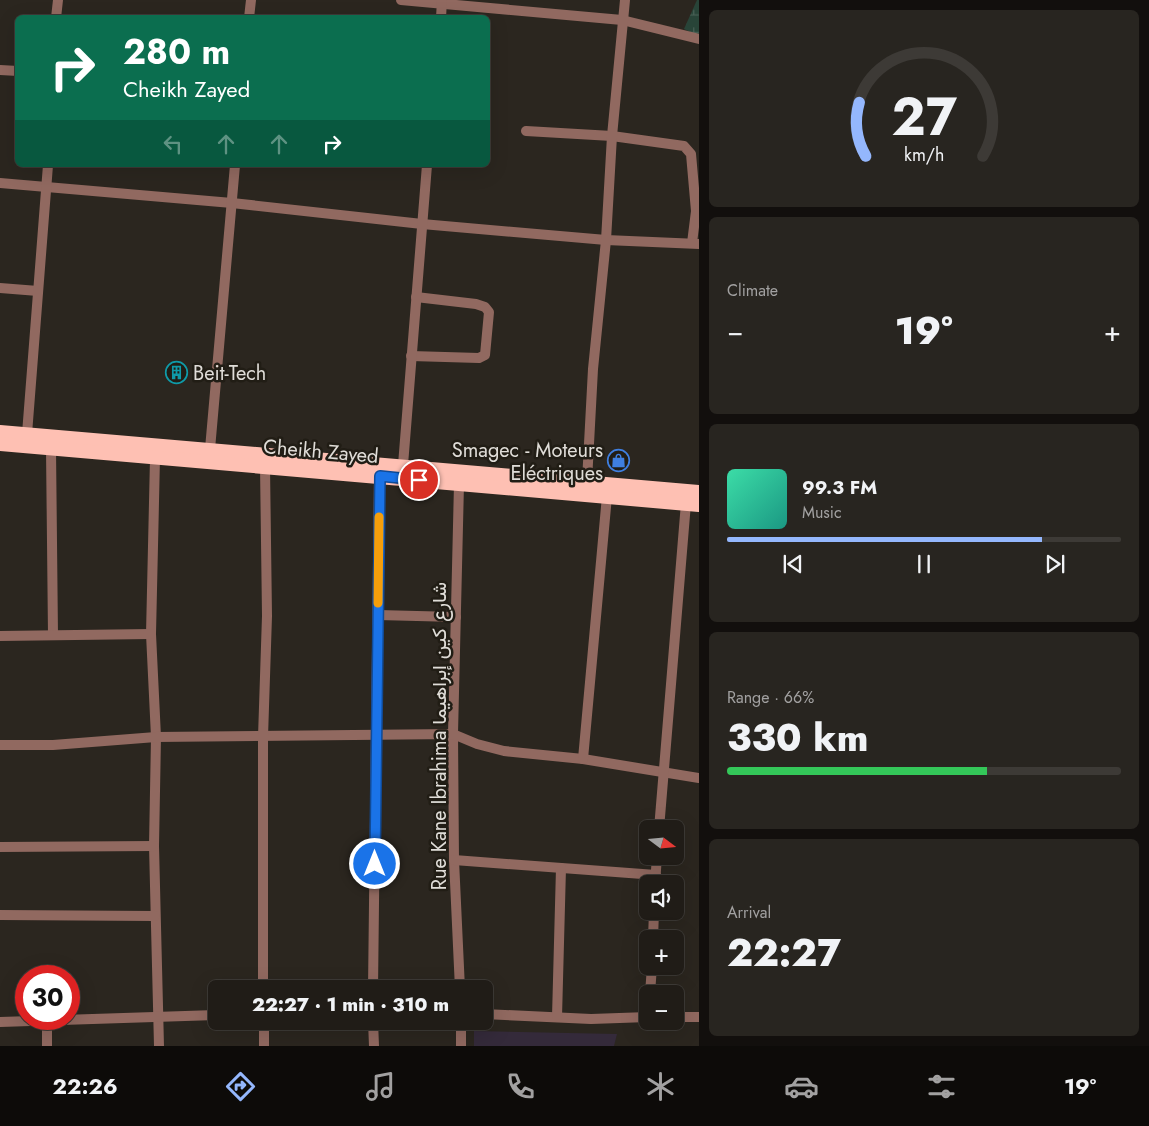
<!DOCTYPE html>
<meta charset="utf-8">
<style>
body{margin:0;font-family:Jost,Vazirmatn,sans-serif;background:#282520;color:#f1f3f6;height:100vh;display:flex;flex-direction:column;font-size:19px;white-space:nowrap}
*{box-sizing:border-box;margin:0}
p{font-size:16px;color:#a2a1a1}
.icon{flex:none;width:28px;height:28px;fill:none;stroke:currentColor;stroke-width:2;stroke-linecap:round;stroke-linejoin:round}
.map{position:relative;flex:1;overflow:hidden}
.sheet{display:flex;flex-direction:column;gap:10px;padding:10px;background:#120f0d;width:450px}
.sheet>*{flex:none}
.hud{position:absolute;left:15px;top:15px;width:475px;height:152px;border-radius:8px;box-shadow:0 5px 20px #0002,0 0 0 1px #3d3a36;background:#0b6e4f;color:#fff;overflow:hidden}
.needle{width:32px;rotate:106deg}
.tools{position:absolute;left:639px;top:820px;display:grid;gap:10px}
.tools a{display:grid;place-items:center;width:45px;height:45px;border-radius:8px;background:#201c17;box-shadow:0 5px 20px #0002,0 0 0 1px #3d3a36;font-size:25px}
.speed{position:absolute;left:15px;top:965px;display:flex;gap:10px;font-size:25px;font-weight:700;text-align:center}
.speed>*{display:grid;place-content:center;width:65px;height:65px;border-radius:50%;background:#201c17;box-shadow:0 5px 20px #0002,0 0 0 1px #3d3a36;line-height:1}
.speed .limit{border:8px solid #d22;background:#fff;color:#111}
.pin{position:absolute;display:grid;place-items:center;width:42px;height:42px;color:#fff;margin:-21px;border:2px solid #fff;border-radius:50%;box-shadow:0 1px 5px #0007}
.me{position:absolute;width:55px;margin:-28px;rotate:0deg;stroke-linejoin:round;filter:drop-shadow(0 0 4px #0008)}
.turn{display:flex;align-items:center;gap:18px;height:105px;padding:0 25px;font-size:22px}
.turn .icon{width:65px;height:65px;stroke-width:2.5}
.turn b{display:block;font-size:35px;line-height:42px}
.lanes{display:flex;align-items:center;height:48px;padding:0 25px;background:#0003;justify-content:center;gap:25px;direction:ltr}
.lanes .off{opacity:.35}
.big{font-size:38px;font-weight:800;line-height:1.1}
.sheet .tile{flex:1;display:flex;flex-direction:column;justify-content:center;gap:8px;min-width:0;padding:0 18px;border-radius:8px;background:#282520}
.sheet .dial{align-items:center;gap:0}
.dial svg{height:130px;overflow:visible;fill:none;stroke:#3d3a36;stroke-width:7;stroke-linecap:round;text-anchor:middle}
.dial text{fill:#f1f3f6;stroke:none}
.song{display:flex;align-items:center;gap:15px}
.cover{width:60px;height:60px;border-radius:8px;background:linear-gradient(135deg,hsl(160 70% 55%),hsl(170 70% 35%))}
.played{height:5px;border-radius:2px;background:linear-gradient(90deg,#94b7fd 80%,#3d3a36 80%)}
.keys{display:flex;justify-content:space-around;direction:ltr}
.heat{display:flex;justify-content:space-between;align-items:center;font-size:28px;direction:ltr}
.charge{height:8px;border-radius:4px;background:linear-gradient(90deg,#34c759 66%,#3d3a36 0)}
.trip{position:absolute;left:208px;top:980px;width:285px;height:50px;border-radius:8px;background:#201c17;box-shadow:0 5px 20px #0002,0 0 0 1px #3d3a36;font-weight:800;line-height:50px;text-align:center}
.dock{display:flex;height:80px;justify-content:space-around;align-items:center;background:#0d0b09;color:#a2a1a1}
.dock .icon{width:35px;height:35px}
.dock .current{color:#94b7fd}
.dock b{font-size:22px;color:#f1f3f6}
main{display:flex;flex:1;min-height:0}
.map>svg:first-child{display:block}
</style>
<main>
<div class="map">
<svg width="699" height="1046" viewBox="0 0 699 1046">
<defs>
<pattern id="wetland-marsh" width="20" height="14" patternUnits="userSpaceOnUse" patternTransform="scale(1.25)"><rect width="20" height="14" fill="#284438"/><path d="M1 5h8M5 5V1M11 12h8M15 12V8" fill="none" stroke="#475f54"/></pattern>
</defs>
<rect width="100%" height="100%" fill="#2b261f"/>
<polygon fill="#342a3a" points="474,1031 617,1034 614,1046 474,1046"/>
<polygon fill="url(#wetland-marsh)" points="697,0 699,0 699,36 684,29"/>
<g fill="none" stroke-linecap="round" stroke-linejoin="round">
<g stroke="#916960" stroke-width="10">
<polyline points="401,0 622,20 699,39"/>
<polyline points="56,18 58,0"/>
<polyline points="249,18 251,0"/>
<polyline points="441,18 442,0"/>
<polyline points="0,70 18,71"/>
<polyline points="526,131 612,136 684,146 691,154 696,211 692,243"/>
<polyline points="0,183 232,203 422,224 606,240 699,244"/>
<polyline points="0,288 38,291"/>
<polyline points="411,356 479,358 485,355 489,312 485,307 476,304 416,297"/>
<polyline points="27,434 48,165"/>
<polyline points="51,449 53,635"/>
<polyline points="210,449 235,165"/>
<polyline points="155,458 151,634 156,737 154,846 159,1046"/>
<polyline points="403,465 427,165"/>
<polyline points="587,481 593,369 606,240 612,136 625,0"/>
<polyline points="459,484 453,734 454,860 460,989"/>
<polyline points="378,615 456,617"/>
<polyline points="0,636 151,634"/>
<polyline points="0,745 53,745 156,737 453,734 477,744 504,751 583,759 699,778"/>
<polyline points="583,759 607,496"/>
<polyline points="659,829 686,503"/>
<polyline points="0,847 154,846"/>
<polyline points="454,860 656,875"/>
<polyline points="655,884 657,856"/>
<polyline points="0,915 155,916"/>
<polyline points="653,939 654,911"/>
<polyline points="263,989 263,737 267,616 265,466"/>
<polyline points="373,989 379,476"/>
<polyline points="650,994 652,966"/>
<polyline points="484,1014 591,1019 648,1017"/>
<polyline points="557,1017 561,868"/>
<polyline points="675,1017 699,1017"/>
<polyline points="47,1021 47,1046"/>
<polyline points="264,1021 264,1046"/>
<polyline points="373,1021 374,1046"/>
<polyline points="461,1021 461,1046"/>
<polyline points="0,1022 216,1015"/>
</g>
<g stroke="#fec0b3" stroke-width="14">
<polyline points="0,432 699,492"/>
<polyline points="0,444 699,505"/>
</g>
</g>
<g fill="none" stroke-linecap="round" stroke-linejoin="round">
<defs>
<polyline id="route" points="375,864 380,476 419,480"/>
</defs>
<use href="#route" stroke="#114b97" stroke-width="12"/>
<use href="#route" stroke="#1a73e8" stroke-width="9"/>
<polyline stroke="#f59e0b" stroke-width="9" points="378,603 379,517"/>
</g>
<defs>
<symbol id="building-ring" viewBox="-11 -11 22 22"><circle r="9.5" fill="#211d15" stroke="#0f9aa8" stroke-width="1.5"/><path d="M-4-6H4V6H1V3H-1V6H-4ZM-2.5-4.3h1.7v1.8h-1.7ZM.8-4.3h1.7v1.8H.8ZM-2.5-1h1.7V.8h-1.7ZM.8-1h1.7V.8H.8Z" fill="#0f9aa8"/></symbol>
<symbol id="shop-ring" viewBox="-11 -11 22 22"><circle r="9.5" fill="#211d15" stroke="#3f7fe0" stroke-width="1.5"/><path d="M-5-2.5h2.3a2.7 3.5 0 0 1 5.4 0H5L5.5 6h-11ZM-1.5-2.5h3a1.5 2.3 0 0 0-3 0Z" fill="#3f7fe0"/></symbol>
</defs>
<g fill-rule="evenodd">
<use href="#building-ring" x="164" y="360" width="25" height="25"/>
<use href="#shop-ring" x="606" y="448" width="25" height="25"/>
</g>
<g text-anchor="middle" stroke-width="5" stroke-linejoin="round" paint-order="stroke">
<g font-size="20" fill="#e0ddd8" stroke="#211d15" text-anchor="start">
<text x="193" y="380">Beit-Tech</text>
<text x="603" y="457" text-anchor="end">Smagec - Moteurs<tspan x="603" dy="23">Eléctriques</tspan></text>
</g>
<g font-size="20" fill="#e0ddd8" stroke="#211d15">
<text transform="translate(321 451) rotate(5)" y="7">Cheikh Zayed</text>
<text transform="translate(439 736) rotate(-90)" y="7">Rue Kane Ibrahima شارع كين إبراهيما</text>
</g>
</g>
</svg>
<div class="tools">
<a><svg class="needle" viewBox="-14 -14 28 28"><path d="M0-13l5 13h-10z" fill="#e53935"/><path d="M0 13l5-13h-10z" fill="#a2a1a1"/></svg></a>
<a><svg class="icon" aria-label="sound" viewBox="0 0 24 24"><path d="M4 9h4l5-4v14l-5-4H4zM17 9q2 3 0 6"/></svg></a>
<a>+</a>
<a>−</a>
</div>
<div class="speed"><div class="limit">30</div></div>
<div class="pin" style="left:419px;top:480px;background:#d93025"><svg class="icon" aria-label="arrive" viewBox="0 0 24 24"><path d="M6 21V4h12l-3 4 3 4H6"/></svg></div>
<svg class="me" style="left:375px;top:864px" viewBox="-20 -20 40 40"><circle r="17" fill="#1a73e8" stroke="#fff" stroke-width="3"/><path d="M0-11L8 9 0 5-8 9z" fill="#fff"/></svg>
<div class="trip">22:27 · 1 min · 310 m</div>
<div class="hud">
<div class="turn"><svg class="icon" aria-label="right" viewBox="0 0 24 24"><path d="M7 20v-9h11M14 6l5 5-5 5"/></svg><div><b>280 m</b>Cheikh Zayed</div></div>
<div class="lanes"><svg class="icon off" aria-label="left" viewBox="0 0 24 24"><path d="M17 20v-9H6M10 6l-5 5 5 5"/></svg><svg class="icon off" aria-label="ahead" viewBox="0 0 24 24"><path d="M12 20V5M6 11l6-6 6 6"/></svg><svg class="icon off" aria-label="ahead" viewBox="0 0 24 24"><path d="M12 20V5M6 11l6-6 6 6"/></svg><svg class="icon" aria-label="right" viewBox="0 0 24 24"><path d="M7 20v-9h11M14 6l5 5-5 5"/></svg></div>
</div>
</div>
<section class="sheet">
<div class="tile dial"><svg viewBox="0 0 100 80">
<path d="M14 69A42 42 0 1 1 86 69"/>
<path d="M14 69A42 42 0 0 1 10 36" stroke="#94b7fd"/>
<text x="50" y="56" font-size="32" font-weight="700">27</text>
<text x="50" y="72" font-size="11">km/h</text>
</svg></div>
<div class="tile"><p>Climate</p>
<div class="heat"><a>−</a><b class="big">19°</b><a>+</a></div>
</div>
<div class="tile">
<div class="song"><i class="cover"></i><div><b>99.3 FM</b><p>Music</p></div></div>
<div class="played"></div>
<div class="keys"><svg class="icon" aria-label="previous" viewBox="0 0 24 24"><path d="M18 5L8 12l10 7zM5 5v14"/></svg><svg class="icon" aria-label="pause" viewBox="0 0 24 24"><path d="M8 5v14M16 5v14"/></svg><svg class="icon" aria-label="next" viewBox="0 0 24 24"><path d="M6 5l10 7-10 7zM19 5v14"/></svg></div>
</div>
<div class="tile"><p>Range · 66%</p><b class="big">330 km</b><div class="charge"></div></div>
<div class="tile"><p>Arrival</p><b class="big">22:27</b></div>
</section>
</main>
<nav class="dock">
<b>22:26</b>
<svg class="icon current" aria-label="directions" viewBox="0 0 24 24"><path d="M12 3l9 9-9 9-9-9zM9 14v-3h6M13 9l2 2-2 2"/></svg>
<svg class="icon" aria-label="music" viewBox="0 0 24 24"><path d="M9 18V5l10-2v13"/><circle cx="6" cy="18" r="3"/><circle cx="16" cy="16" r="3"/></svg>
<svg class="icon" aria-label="phone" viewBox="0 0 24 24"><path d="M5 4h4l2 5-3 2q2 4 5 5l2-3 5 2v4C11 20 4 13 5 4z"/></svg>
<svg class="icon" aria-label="climate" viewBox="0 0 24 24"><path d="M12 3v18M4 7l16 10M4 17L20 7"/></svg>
<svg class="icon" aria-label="car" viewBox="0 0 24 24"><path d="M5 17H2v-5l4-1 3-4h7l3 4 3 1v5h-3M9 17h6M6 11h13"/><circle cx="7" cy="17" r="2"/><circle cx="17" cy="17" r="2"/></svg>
<svg class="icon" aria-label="filters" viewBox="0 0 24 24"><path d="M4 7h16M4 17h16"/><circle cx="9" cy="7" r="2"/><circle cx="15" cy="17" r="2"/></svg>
<b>19°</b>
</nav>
